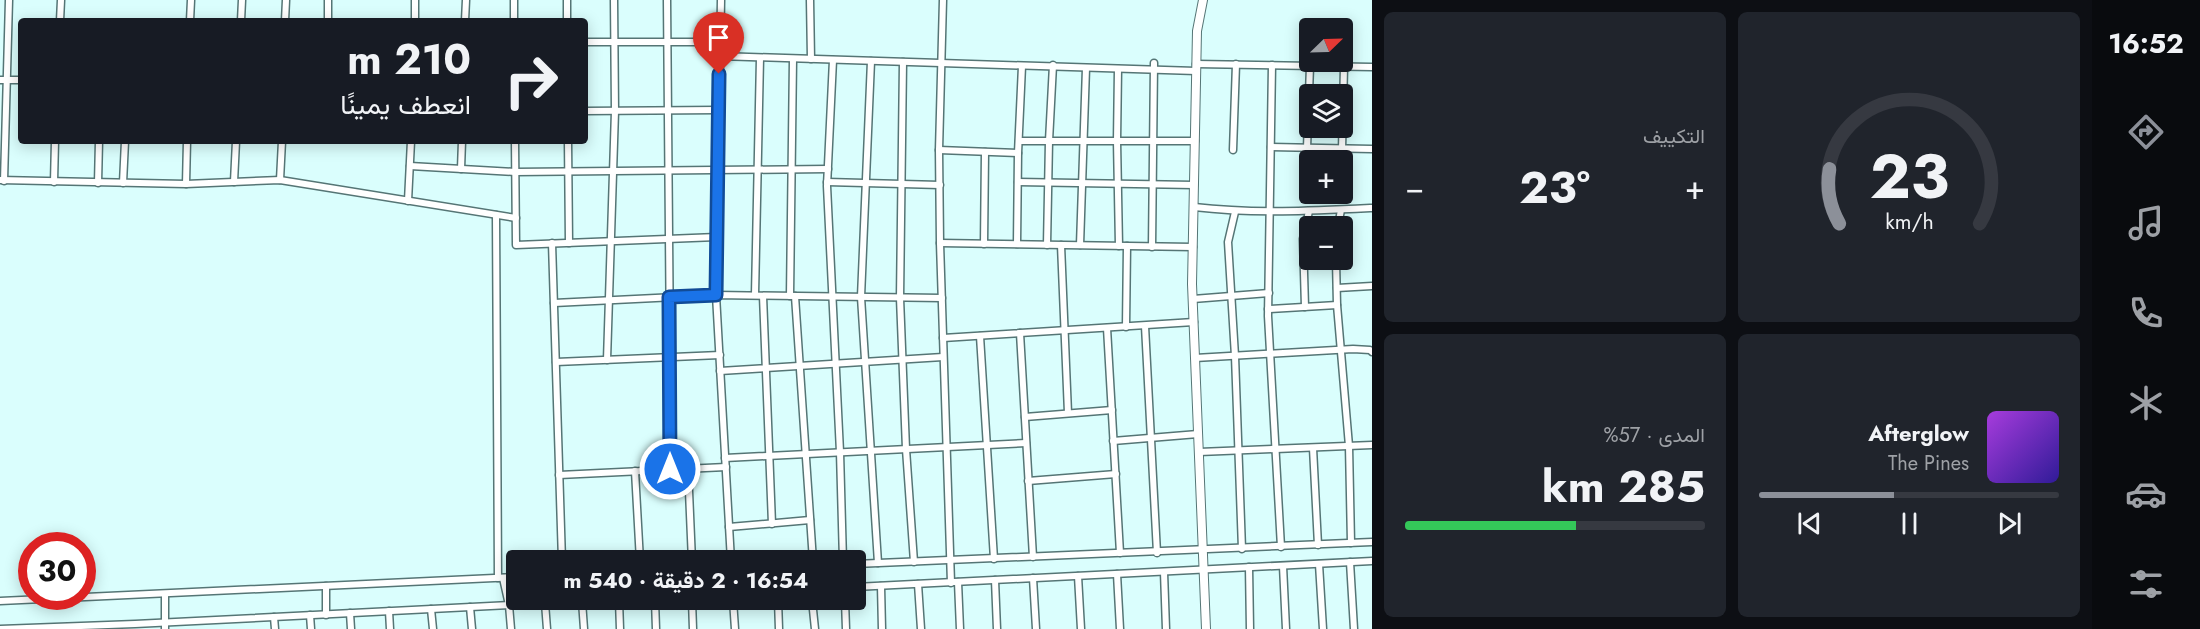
<!DOCTYPE html>
<html lang="ar">
<meta charset="utf-8">
<style>
body{margin:0;font-family:Jost,Vazirmatn,sans-serif;background:#20242c;color:#f1f3f6;direction:rtl;height:100vh;display:flex;flex-direction:column;font-size:22px;white-space:nowrap}
*{box-sizing:border-box;margin:0}
p{font-size:20px;color:#9ea1a6}
.icon{flex:none;width:33px;height:33px;fill:none;stroke:currentColor;stroke-width:2;stroke-linecap:round;stroke-linejoin:round}
.map{position:relative;flex:1;overflow:hidden;direction:ltr}
.drawer{display:flex;flex-direction:column;gap:12px;padding:12px;background:#0d0f14;width:720px}
.drawer>*{flex:none}
.hud{position:absolute;left:18px;top:18px;width:570px;height:126px;border-radius:6px;box-shadow:0 3px 15px #0003;direction:rtl;background:#171b24;color:#f1f3f6;overflow:hidden}
.needle{width:39px;rotate:67deg}
.tools{position:absolute;left:1299px;top:18px;display:grid;gap:12px}
.tools a{display:grid;place-items:center;width:54px;height:54px;border-radius:6px;background:#171b24;box-shadow:0 3px 15px #0003;font-size:30px}
.speed{position:absolute;left:18px;top:532px;display:flex;gap:12px;font-size:30px;font-weight:700;text-align:center}
.speed>*{display:grid;place-content:center;width:78px;height:78px;border-radius:50%;background:#171b24;box-shadow:0 3px 15px #0003;line-height:1}
.speed .limit{border:9px solid #d22;background:#fff;color:#111}
.pin{position:absolute;display:grid;place-items:center;width:51px;height:51px;color:#fff;margin:-62px -26px;border-radius:50% 50% 50% 0;rotate:-45deg;box-shadow:0 0 6px #0007}
.pin .icon{rotate:45deg}
.me{position:absolute;width:66px;margin:-33px;rotate:0deg;stroke-linejoin:round;filter:drop-shadow(0 0 4px #0008)}
.turn{display:flex;align-items:center;gap:21px;height:126px;padding:0 18px;font-size:27px}
.turn .icon{width:78px;height:78px;stroke-width:2.5}
.turn b{display:block;font-size:42px;line-height:51px}
.big{font-size:45px;font-weight:700;line-height:1.1}
.drawer .card{flex:1;display:flex;flex-direction:column;justify-content:center;gap:9px;min-width:0;padding:0 21px;border-radius:9px;background:#20242c}
.drawer .dial{align-items:center;gap:0}
.dial svg{height:156px;overflow:visible;fill:none;stroke:#363941;stroke-width:7;stroke-linecap:round;text-anchor:middle}
.dial text{fill:#f1f3f6;stroke:none}
.song{display:flex;align-items:center;gap:18px}
.cover{width:72px;height:72px;border-radius:9px;background:linear-gradient(135deg,hsl(280 70% 55%),hsl(250 70% 35%))}
.played{height:6px;border-radius:3px;background:linear-gradient(90deg,#8c9099 45%,#363941 45%)}
.keys{display:flex;justify-content:space-around;direction:ltr}
.heat{display:flex;justify-content:space-between;align-items:center;font-size:33px;direction:ltr}
.charge{height:9px;border-radius:4px;background:linear-gradient(90deg,#34c759 57%,#363941 0)}
.drawer .tiles{flex:1;display:grid;gap:12px;grid-template-columns:repeat(2,1fr)}
.trip{position:absolute;left:506px;top:550px;width:360px;height:60px;border-radius:6px;background:#171b24;box-shadow:0 3px 15px #0003;font-weight:700;line-height:60px;text-align:center;direction:rtl}
main{display:flex;flex:1;min-height:0}
.dock{display:flex;flex-direction:column;width:108px;justify-content:space-around;align-items:center;background:#090b0e;color:#9ea1a6}
.dock .icon{width:42px;height:42px}
.dock .current{color:#8c9099}
.dock b{font-size:27px;color:#f1f3f6}
.map>svg:first-child{display:block}
</style>
<main>
<nav class="dock">
<b>16:52</b>
<svg class="icon current" aria-label="directions" viewBox="0 0 24 24"><path d="M12 3l9 9-9 9-9-9zM9 14v-3h6M13 9l2 2-2 2"/></svg>
<svg class="icon" aria-label="music" viewBox="0 0 24 24"><path d="M9 18V5l10-2v13"/><circle cx="6" cy="18" r="3"/><circle cx="16" cy="16" r="3"/></svg>
<svg class="icon" aria-label="phone" viewBox="0 0 24 24"><path d="M5 4h4l2 5-3 2q2 4 5 5l2-3 5 2v4C11 20 4 13 5 4z"/></svg>
<svg class="icon" aria-label="climate" viewBox="0 0 24 24"><path d="M12 3v18M4 7l16 10M4 17L20 7"/></svg>
<svg class="icon" aria-label="car" viewBox="0 0 24 24"><path d="M5 17H2v-5l4-1 3-4h7l3 4 3 1v5h-3M9 17h6M6 11h13"/><circle cx="7" cy="17" r="2"/><circle cx="17" cy="17" r="2"/></svg>
<svg class="icon" aria-label="filters" viewBox="0 0 24 24"><path d="M4 7h16M4 17h16"/><circle cx="9" cy="7" r="2"/><circle cx="15" cy="17" r="2"/></svg>
</nav>
<section class="drawer">
<div class="tiles">
<div class="card dial"><svg viewBox="0 0 100 80">
<path d="M14 69A42 42 0 1 1 86 69"/>
<path d="M14 69A42 42 0 0 1 9 41" stroke="#8c9099"/>
<text x="50" y="56" font-size="32" font-weight="700">23</text>
<text x="50" y="72" font-size="11">km/h</text>
</svg></div>
<div class="card"><p>التكييف</p>
<div class="heat"><a>−</a><b class="big">23°</b><a>+</a></div>
</div>
<div class="card">
<div class="song"><i class="cover"></i><div><b>Afterglow</b><p>The Pines</p></div></div>
<div class="played"></div>
<div class="keys"><svg class="icon" aria-label="previous" viewBox="0 0 24 24"><path d="M18 5L8 12l10 7zM5 5v14"/></svg><svg class="icon" aria-label="pause" viewBox="0 0 24 24"><path d="M8 5v14M16 5v14"/></svg><svg class="icon" aria-label="next" viewBox="0 0 24 24"><path d="M6 5l10 7-10 7zM19 5v14"/></svg></div>
</div>
<div class="card"><p>المدى · 57%</p><b class="big">285 km</b><div class="charge"></div></div>
</div>
</section>
<div class="map">
<svg width="1372" height="629" viewBox="0 0 1372 629">
<rect width="100%" height="100%" fill="#dafefd"/>
<g fill="none" stroke-linecap="round" stroke-linejoin="round">
<defs>
<g id="minor">
<polyline points="514,0 514,21"/>
<polyline points="567,0 567,21"/>
<polyline points="667,0 671,469"/>
<polyline points="721,0 716,295 731,561"/>
<polyline points="810,0 811,59"/>
<polyline points="943,0 939,150 940,243 951,583"/>
<polyline points="60,21 61,0"/>
<polyline points="190,21 191,0"/>
<polyline points="241,21 242,0"/>
<polyline points="285,21 286,0"/>
<polyline points="328,21 328,0"/>
<polyline points="415,21 415,0"/>
<polyline points="465,21 466,0"/>
<polyline points="585,42 720,42"/>
<polyline points="719,56 1196,71"/>
<polyline points="833,60 827,186 840,452 843,561"/>
<polyline points="871,61 861,297 878,563"/>
<polyline points="903,62 900,298 906,449 914,562"/>
<polyline points="1196,64 1372,67"/>
<polyline points="1272,65 1268,316 1281,547"/>
<polyline points="1118,69 1117,141 1119,246"/>
<polyline points="0,80 21,80"/>
<polyline points="585,111 719,110"/>
<polyline points="515,141 516,245 717,237"/>
<polyline points="568,141 569,243"/>
<polyline points="1019,141 1195,141"/>
<polyline points="1271,147 1372,149"/>
<polyline points="1307,148 1310,66"/>
<polyline points="1342,149 1344,67"/>
<polyline points="939,150 1018,153"/>
<polyline points="1233,150 1236,64"/>
<polyline points="410,166 515,172 828,169"/>
<polyline points="461,169 462,141"/>
<polyline points="0,180 186,184 280,180 516,218"/>
<polyline points="280,180 282,141"/>
<polyline points="4,181 9,0"/>
<polyline points="54,182 55,141"/>
<polyline points="234,182 236,141"/>
<polyline points="827,182 940,185"/>
<polyline points="1018,182 1194,185"/>
<polyline points="98,183 99,141"/>
<polyline points="123,183 125,141"/>
<polyline points="186,184 187,141"/>
<polyline points="408,201 411,141"/>
<path d="M1194,207c60,7 118,4 178,1"/>
<polyline points="1235,212 1228,242 1235,356 1242,549"/>
<polyline points="496,215 498,578"/>
<polyline points="1338,226 1341,210"/>
<polyline points="552,243 562,561"/>
<polyline points="940,243 1193,247"/>
<polyline points="984,244 985,152"/>
<polyline points="1017,244 1018,153 1022,66"/>
<polyline points="1047,245 1049,141 1053,65"/>
<polyline points="1061,245 1068,413"/>
<polyline points="1080,245 1086,68"/>
<polyline points="1152,247 1154,63"/>
<polyline points="1336,260 1337,305 1349,446 1351,543"/>
<polyline points="1337,288 1372,286"/>
<polyline points="755,295 760,58"/>
<polyline points="763,296 772,524"/>
<polyline points="790,296 793,59"/>
<polyline points="795,296 813,561"/>
<polyline points="1193,299 1269,293"/>
<polyline points="554,303 716,295 942,298"/>
<polyline points="1305,307 1303,239 1309,211"/>
<polyline points="1268,309 1337,305"/>
<polyline points="1145,326 1157,553"/>
<polyline points="1126,327 1127,246"/>
<polyline points="1107,328 1120,553"/>
<polyline points="1020,333 1033,557"/>
<polyline points="980,336 994,559"/>
<polyline points="943,338 1194,322"/>
<polyline points="1195,358 1353,349 1370,350 1372,352"/>
<polyline points="607,360 615,111 614,0"/>
<polyline points="556,362 720,355"/>
<polyline points="720,371 943,357"/>
<polyline points="1025,417 1112,410"/>
<polyline points="1113,441 1198,434"/>
<polyline points="1313,448 1318,545"/>
<polyline points="1199,452 1372,445"/>
<polyline points="725,458 1026,443"/>
<polyline points="688,468 692,561"/>
<polyline points="635,471 640,561"/>
<polyline points="559,475 726,467"/>
<polyline points="1028,481 1116,474"/>
<polyline points="729,527 810,520"/>
<polyline points="1350,562 1354,629"/>
<polyline points="855,564 1372,542"/>
<polyline points="1319,564 1323,629"/>
<polyline points="1283,566 1286,629"/>
<polyline points="1249,567 1250,629"/>
<polyline points="1164,572 1166,629"/>
<polyline points="1117,574 1120,629"/>
<polyline points="1078,576 1081,629"/>
<polyline points="503,578 509,605 511,629"/>
<polyline points="1033,578 1036,629"/>
<polyline points="995,580 997,629"/>
<polyline points="958,582 960,629"/>
<polyline points="918,584 921,629"/>
<polyline points="326,586 326,615"/>
<polyline points="881,586 882,629"/>
<polyline points="855,587 1372,561"/>
<polyline points="165,594 165,629"/>
<polyline points="619,600 620,629"/>
<polyline points="655,600 656,629"/>
<polyline points="692,600 693,629"/>
<polyline points="733,600 735,629"/>
<polyline points="778,600 779,629"/>
<polyline points="812,600 815,629"/>
<polyline points="845,600 846,629"/>
<polyline points="0,601 516,577"/>
<polyline points="582,601 584,629"/>
<polyline points="545,603 547,629"/>
<polyline points="470,607 472,629"/>
<polyline points="431,609 433,629"/>
<polyline points="389,611 390,629"/>
<polyline points="350,613 351,629"/>
<polyline points="310,615 311,629"/>
<polyline points="274,617 275,629"/>
<polyline points="0,629 135,624 610,600"/>
</g>
<polyline id="major" points="1203,0 1197,31 1192,284 1206,629"/>
</defs>
<use href="#minor" stroke="#557575" stroke-width="9"/>
<use href="#major" stroke="#557575" stroke-width="10"/>
<use href="#minor" stroke="#fff" stroke-width="6"/>
<use href="#major" stroke="#fff" stroke-width="8"/>
</g>
<g fill="none" stroke-linecap="round" stroke-linejoin="round">
<defs>
<polyline id="route" points="670,469 669,297 716,295 719,74"/>
</defs>
<use href="#route" stroke="#114b97" stroke-width="15"/>
<use href="#route" stroke="#1a73e8" stroke-width="10"/>
</g>
</svg>
<div class="tools">
<a><svg class="needle" viewBox="-14 -14 28 28"><path d="M0-13l5 13h-10z" fill="#e53935"/><path d="M0 13l5-13h-10z" fill="#9ea1a6"/></svg></a>
<a><svg class="icon" aria-label="layers" viewBox="0 0 24 24"><path d="M12 4l9 5-9 5-9-5zM3 14l9 5 9-5"/></svg></a>
<a>+</a>
<a>−</a>
</div>
<div class="speed"><div class="limit">30</div></div>
<div class="pin" style="left:719px;top:74px;background:#d93025"><svg class="icon" aria-label="arrive" viewBox="0 0 24 24"><path d="M6 21V4h12l-3 4 3 4H6"/></svg></div>
<svg class="me" style="left:670px;top:469px" viewBox="-20 -20 40 40"><circle r="17" fill="#1a73e8" stroke="#fff" stroke-width="3"/><path d="M0-11L8 9 0 5-8 9z" fill="#fff"/></svg>
<div class="trip">16:54 · 2 دقيقة · 540 m</div>
<div class="hud">
<div class="turn"><svg class="icon" aria-label="right" viewBox="0 0 24 24"><path d="M7 20v-9h11M14 6l5 5-5 5"/></svg><div><b>210 m</b>انعطف يمينًا</div></div>
</div>
</div>
</main>
